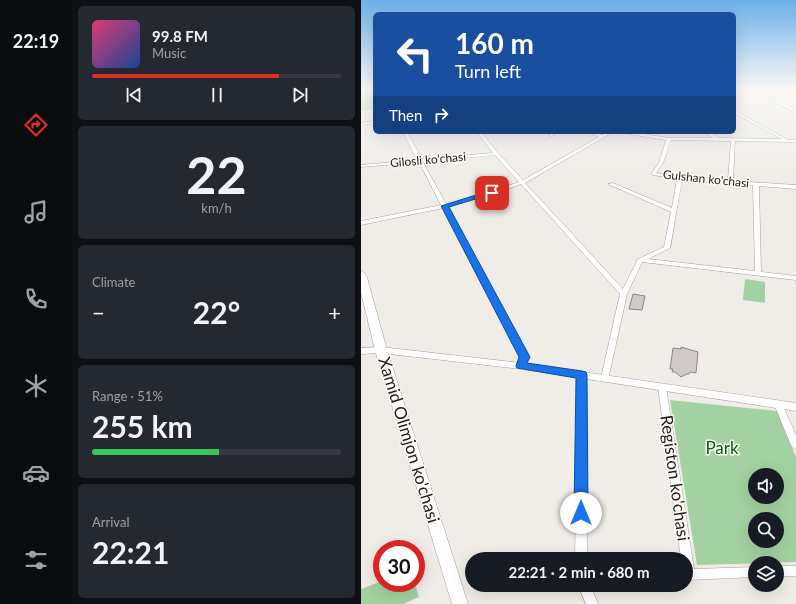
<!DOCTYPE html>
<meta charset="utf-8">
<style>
body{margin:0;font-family:Lato,sans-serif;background:#242831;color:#f1f3f6;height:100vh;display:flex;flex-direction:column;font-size:15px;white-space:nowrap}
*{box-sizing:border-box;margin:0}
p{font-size:13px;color:#9ea1a6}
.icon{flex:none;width:22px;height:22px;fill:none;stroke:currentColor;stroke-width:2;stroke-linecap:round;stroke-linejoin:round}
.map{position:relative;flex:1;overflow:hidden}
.sheet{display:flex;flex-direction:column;gap:6px;padding:6px;background:#0d0f14;width:289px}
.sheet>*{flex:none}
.guide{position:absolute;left:12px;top:12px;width:363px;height:122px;border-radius:6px;box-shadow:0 4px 16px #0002;background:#1a4fa0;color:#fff;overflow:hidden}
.controls{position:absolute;left:387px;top:468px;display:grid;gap:8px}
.controls a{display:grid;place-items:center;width:36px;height:36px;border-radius:50%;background:#171b24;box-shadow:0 4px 16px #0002;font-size:20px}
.speed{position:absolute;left:12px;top:540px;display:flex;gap:8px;font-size:20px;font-weight:700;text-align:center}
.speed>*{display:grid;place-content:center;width:52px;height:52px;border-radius:50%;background:#171b24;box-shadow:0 4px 16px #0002;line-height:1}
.speed .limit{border:6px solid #d22;background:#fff;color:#111}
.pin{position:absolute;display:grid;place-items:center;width:34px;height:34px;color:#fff;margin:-17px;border-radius:8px;box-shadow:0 2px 6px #0006}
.me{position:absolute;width:44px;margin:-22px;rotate:0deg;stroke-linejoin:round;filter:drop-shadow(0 0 3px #0008)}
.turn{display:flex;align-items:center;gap:14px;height:84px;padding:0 16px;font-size:18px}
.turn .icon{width:52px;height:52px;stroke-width:2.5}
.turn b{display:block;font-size:28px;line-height:34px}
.then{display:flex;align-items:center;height:38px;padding:0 16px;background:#0003;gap:8px;font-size:15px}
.big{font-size:30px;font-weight:700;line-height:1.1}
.sheet .tile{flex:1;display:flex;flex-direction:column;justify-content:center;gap:6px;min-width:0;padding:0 14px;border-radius:6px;background:#242831}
.sheet .dial{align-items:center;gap:0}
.dial b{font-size:52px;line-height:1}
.song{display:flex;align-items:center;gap:12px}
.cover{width:48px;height:48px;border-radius:6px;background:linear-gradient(135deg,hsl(340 70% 55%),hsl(220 70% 35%))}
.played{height:4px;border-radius:2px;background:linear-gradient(90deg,#d93025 75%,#363941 75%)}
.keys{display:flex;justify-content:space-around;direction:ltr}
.heat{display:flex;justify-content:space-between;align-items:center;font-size:22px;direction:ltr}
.charge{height:6px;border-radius:3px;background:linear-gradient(90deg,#34c759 51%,#363941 0)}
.trip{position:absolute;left:104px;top:552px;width:228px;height:40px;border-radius:20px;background:#171b24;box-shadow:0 4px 16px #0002;font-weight:700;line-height:40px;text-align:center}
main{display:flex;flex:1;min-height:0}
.tab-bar{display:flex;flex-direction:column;width:72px;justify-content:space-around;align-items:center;background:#090b0e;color:#9ea1a6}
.tab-bar .icon{width:28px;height:28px}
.tab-bar .selected{color:#d93025}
.tab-bar b{font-size:18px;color:#f1f3f6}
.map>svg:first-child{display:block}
</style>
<main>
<nav class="tab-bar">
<b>22:19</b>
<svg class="icon selected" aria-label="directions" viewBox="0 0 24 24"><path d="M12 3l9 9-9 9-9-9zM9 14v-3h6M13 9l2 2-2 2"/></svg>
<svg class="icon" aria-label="music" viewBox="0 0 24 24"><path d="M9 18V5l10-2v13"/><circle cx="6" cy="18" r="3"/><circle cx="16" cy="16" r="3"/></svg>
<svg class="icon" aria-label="phone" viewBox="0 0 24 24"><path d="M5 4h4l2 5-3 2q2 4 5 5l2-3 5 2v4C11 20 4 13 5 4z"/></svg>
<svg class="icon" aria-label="climate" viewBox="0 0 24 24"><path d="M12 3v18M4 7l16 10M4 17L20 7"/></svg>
<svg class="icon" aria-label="car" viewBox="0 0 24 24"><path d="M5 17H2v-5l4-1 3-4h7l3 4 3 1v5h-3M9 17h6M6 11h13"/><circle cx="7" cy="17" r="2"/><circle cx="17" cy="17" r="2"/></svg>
<svg class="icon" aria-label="filters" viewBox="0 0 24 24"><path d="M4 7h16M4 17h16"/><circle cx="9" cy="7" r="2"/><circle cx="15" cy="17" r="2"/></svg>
</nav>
<section class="sheet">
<div class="tile">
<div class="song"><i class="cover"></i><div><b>99.8 FM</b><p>Music</p></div></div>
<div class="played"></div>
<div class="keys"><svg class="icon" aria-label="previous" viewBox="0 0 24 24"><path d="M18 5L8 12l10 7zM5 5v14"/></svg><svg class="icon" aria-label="pause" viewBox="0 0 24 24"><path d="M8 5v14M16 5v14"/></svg><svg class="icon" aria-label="next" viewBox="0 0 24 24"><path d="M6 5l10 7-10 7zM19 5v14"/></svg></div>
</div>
<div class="tile dial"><b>22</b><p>km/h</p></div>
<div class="tile"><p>Climate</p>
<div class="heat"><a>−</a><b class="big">22°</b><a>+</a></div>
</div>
<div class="tile"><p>Range · 51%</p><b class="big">255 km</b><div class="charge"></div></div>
<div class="tile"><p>Arrival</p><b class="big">22:21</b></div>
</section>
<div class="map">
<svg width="435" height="604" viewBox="0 0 435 604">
<rect width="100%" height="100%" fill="#f0ede8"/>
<g fill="#a3d1a1" fill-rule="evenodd">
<polygon points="0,90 14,90 14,109 0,111"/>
<polygon points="384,279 404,282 404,303 382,300"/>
<path d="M309,400l107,11 19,46v105l-99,3zM394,475h22v22h-22zM394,519h22v22h-22z"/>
<polygon points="21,581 21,583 54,583 58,597 42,604 0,604 0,589"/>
</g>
<g fill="#d0c9c8" stroke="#8d8786">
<polygon points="272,294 284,296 281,310 268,309"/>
<polygon points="320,347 337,352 335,373 329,372 328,374 326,374 320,377 314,372 311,372 312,369 309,369 312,348 320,349"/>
</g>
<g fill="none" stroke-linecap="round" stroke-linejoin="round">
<defs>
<g id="minor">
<polygon points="390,90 395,90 435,110 435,113"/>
<path d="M373,110l54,30h8v2l-61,-1 -2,40 63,4v4l-37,-3 2,86 35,4v4l-154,-18 -15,32 -19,86h-6l-1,-2 19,-84 -99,-110 -27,10 -47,13 81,150 -4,11h-6l-1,-2 3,-9 -77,-149 -82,17v-4l80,-16 -22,-43 -58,5v-2l56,-5 -14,-28h4l15,27 71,-6 -16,-21h4l17,21 25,27 76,-43 -11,-5h6l8,3 6,-3h5l-88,51 98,106 15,-30 26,-12 7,-35 -63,-28 5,-1 59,25 5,-29 -24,-4 -2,-1 8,-11 7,-23 -43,-7 -2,-1h10l38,6h44l-9,-6h5l10,6 63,1 -48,-26zM310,140l60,1 -3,39 -48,-4 -24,-3 7,-10zM134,155l24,27 -29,10 -44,12 -23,-42zM321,180l71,5 2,86 -107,-12 22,-11z"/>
<polygon points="14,121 14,123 0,125 0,123"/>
<polygon points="186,132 191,132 194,135 190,136"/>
<polygon points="221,372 224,373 225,375 226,559 214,559 217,375 218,373"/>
<polygon points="301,384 304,385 305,387 333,569 394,567 394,577 328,580 325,579 325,559 320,559 297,387 298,385"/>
<polygon points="417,401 420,402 421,404 435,435 435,449 432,448 430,445 413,404 414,402"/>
<rect x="416" y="566" width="19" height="10"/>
<polygon points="217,585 229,585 237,604 225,604"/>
</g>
<polygon id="tertiary" points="20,347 160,363 435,403 435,411 160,369 20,353 0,354 0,348"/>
<polygon id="secondary" points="0,271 5,274 26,350 107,604 91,604 14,350 0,293"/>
</defs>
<use href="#minor" stroke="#a3a09b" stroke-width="1"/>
<use href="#tertiary" stroke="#a3a09b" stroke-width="1"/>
<use href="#secondary" stroke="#a3a09b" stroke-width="1"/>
<use href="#minor" fill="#fff" fill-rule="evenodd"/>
<use href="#tertiary" fill="#fff" fill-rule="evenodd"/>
<use href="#secondary" fill="#fff" fill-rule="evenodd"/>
</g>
<linearGradient id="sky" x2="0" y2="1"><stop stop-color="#6cb0ea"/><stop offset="0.51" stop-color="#f8f7f5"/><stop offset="1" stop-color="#f8f7f5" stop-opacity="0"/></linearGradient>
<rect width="435" height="175" fill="url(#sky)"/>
<polygon fill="#1a73e8" stroke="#114b97" points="128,191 134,193 88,207 169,357 166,363 221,371 225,372 226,375 227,513 225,517 220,519 215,517 213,513 215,378 156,368 155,366 158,357 80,206"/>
<g text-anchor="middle" stroke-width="3" stroke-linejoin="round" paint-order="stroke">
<g font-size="12" fill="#1e1c1a" stroke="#fefbf5">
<text transform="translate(67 160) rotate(-5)" y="4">Gilosli ko'chasi</text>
<text transform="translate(345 179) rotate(6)" y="4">Gulshan ko'chasi</text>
</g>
<g font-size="17" fill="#1e1c1a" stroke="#fefbf5">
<text transform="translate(48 440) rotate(73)" y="6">Xamid Olimjon ko'chasi</text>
<text transform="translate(314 478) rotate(82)" y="6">Registon ko'chasi</text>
</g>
<g font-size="17" fill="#09590f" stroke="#fefbf5">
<text x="361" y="454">Park</text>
</g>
</g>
</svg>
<div class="controls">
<a><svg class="icon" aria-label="sound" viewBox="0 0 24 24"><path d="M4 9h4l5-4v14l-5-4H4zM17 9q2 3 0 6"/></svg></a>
<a><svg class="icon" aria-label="search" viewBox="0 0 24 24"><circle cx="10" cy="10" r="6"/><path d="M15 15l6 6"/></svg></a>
<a><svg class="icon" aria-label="layers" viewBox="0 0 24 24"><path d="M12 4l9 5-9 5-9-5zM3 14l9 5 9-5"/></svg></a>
</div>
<div class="speed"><div class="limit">30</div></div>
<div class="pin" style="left:131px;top:193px;background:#d93025"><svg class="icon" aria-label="arrive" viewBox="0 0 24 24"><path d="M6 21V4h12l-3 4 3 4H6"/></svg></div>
<svg class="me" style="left:220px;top:513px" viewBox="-20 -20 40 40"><circle r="19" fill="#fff"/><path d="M0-13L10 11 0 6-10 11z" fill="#1a73e8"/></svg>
<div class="trip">22:21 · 2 min · 680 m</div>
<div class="guide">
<div class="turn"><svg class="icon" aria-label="left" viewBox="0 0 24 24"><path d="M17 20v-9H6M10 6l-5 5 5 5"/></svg><div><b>160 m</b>Turn left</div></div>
<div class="then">Then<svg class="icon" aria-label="right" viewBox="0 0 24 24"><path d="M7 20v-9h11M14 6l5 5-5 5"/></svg></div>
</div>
</div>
</main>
